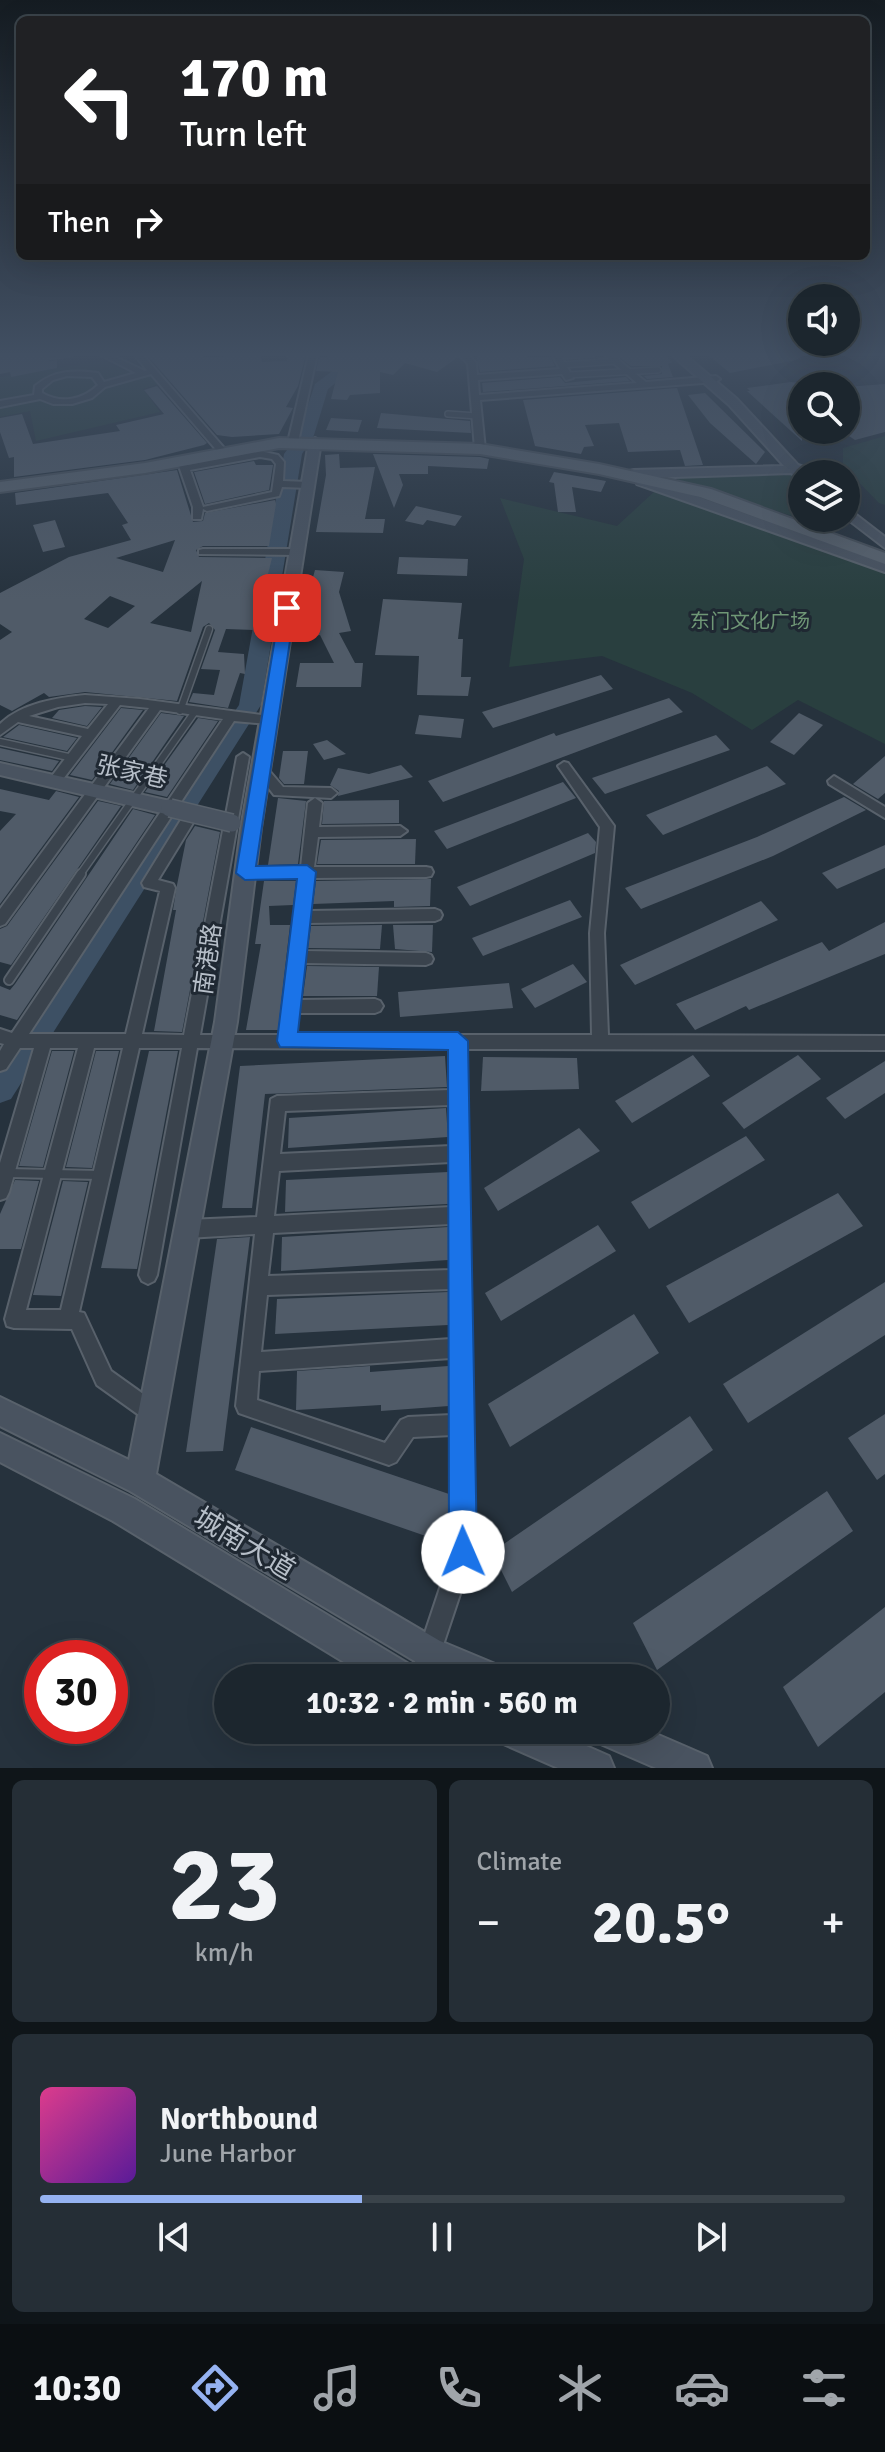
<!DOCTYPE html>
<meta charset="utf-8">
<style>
body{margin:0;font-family:Signika,"Noto Sans SC",sans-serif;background:#252e36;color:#f1f3f6;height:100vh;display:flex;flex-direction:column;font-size:30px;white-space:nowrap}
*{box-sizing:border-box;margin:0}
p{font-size:26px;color:#a0a5aa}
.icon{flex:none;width:44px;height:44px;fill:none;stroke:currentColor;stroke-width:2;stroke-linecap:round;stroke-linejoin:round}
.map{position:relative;height:1768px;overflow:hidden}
.drawer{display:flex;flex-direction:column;gap:12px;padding:12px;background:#0f1519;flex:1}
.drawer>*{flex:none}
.top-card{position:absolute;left:16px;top:16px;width:854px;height:244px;border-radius:12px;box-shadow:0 8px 32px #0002,0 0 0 2px #3a434a;background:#202124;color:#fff;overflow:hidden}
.tools{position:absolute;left:788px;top:284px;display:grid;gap:16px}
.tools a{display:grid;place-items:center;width:72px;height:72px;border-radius:50%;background:#1c262e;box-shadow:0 8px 32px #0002,0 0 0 2px #3a434a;font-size:40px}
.speed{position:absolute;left:24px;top:1640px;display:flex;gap:16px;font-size:40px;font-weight:700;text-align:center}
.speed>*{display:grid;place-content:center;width:104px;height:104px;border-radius:50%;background:#1c262e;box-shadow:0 8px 32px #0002,0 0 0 2px #3a434a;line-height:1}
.speed .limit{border:12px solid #d22;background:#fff;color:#111}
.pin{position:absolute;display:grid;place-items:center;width:68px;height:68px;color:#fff;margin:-34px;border-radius:16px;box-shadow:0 4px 12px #0006}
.me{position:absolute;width:88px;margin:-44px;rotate:359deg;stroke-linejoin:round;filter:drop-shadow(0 0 6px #0008)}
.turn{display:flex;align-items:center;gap:28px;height:168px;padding:0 32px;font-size:36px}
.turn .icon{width:104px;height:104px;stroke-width:2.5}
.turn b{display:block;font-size:56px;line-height:68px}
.then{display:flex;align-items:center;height:76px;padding:0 32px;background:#0003;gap:16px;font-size:30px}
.big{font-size:60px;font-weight:700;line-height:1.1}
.drawer .tile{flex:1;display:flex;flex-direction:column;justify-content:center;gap:12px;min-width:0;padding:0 28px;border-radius:12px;background:#252e36}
.drawer .dial{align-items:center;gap:0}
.dial b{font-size:104px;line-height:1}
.song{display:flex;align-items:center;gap:24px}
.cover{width:96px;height:96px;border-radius:12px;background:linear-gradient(135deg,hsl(330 70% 55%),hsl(270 70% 35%))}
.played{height:8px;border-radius:4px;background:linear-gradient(90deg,#95b2f1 40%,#3a434a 40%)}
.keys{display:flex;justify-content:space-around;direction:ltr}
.heat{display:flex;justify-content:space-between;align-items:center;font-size:44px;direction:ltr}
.drawer .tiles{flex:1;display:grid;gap:12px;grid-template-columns:1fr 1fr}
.tile:last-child{grid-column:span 2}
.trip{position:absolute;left:214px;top:1664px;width:456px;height:80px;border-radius:40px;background:#1c262e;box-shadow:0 8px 32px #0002,0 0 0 2px #3a434a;font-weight:700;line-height:80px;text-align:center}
.tab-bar{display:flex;height:128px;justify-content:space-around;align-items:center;background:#0b0f12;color:#a0a5aa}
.tab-bar .icon{width:56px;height:56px}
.tab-bar .on{color:#95b2f1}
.tab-bar b{font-size:36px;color:#f1f3f6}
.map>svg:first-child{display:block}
</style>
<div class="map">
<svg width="885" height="1768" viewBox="0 0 885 1768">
<rect width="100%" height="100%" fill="#26323d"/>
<g fill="#293f3f">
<polygon points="102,361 132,373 151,374 159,384 143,389 160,412 36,441 30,411 0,417 0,377"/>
<polygon points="885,436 885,505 879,503 843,466 843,448"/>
<polygon points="795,475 802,482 802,518 837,518 845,527 837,530 678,480 677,476"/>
<polygon points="655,491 885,572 885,744 798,700 752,730 692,693 602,656 509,667 524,559 500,498 617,526"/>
</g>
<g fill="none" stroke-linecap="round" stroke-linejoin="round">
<polygon fill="#3d5064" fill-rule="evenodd" points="355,354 372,354 328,389 314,435 302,454 261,705 11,1099 0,1103 0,1063 239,705 284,454 298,435 315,384"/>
</g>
<g fill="#505b68" fill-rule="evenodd">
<polygon points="0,354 47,354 49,361 57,360 57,368 11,377 10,372 0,374"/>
<polygon points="146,354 202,354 203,358 260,354 262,362 287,361 286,354 306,354 298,386 286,407 293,408 279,434 232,437 217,435"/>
<polygon points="329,354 456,354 458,357 437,372 405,363 393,375 380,372 380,393 350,395 347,400 331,399 338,372 316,371 319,357 326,358"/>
<polygon points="476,354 533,354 524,358 550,357 555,366 480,372"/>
<polygon points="664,354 672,362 668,364 673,377 647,379 644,376 662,374 662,366 631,366 616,355"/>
<polygon points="707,354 800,354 801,359 730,373"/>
<polygon points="560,377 565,383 626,377 630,381 483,392 482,383"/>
<polygon points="791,382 802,383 802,441 747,391 750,391 747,388"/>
<polygon points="885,384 885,432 855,440 846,434 846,387"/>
<polygon points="157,386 207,443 204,445 145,460 14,477 14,457 9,458 0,432 0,418 22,414 33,444 120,431 116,425 164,414 144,390"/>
<polygon points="677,388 703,465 685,466 680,450 628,452 619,423 585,425 594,446 584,447 581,454 535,446 523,400"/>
<polygon points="705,393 765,452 756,464 710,423 688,395"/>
<polygon points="381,413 470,421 471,433 377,428"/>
<polygon points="331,418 362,420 358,432 326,430"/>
<polygon points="339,454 340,468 375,467 365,519 385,519 383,533 316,532 326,475 325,455"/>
<polygon points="373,454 480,457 489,459 487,469 428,466 428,474 399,474 403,485 394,508"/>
<polygon points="254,461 256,465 273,465 269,490 205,504 194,472"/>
<path d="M177,470l16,52 10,-1 2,-8 70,-13 1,4 -7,42h-66l-7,4 3,7 73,1 -18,72 -28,-1 -8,23 26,2 1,20 -5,-1 -12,35 -39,-6 4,-9 21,2 6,-25 -19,-1 14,-39 -6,-7 -6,4 -26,74 -92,-9 -36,5 -5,-4 -32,18 -12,-6v-65l12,-8 -12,-8v-31l69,-36 62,-17 -9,-15 6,-2 -20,-30 -92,12 -1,-12zM175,540l-12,32 -47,-14zM202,581l-11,51 -41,-9zM110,596l25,10 -27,22 -24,-9z"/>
<polygon points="554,472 606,481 601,492 572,487 576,512 558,512 554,483 549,482"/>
<polygon points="416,506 434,510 462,516 455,526 427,520 423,525 405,521"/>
<polygon points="55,520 65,547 43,552 33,525"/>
<polygon points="399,557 468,559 467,576 397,574"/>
<polygon points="315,570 344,572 339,592 351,631 339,633 355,663 363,663 361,687 296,687 300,663 334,663 320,635 314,636 308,595"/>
<polygon points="383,599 462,603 458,639 463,639 461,677 471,677 468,696 417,695 419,656 375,655"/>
<polygon points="601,675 613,689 493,728 482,712"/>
<polygon points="669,698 683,712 443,802 428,781 554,733 556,736"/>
<polygon points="85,706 102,707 87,726 52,718 59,710"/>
<polygon points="121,708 143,710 92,780 70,775"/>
<polygon points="161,713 184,716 133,790 110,784"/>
<polygon points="799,713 823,725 794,755 770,742"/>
<polygon points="419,715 464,719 461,738 415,734"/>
<polygon points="198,718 218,721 167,797 145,792"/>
<polygon points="19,725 77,738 67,751 3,737"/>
<polygon points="716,735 730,750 605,794 592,778"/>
<polygon points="327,740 346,754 324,760 313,744"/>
<polygon points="0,748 59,761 52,771 0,760"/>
<polygon points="283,751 308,751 304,784 284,784 279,778"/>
<polygon points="885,756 885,793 878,799 853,784"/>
<polygon points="401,765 413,777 338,796 339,791 330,785 338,768 369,774"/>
<polygon points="767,766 786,784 663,835 646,815"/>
<polygon points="563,782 576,798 447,849 434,831"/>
<polygon points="0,789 49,800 56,791 79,797 0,904 0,831 16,814 0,811"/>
<polygon points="844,797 866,810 773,856 641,909 625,888 757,837"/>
<polygon points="278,798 306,801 298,864 268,865"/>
<polygon points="399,800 399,823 322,824 324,801"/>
<polygon points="98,801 121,806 11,965 0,962 0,929 7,926"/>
<polygon points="133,809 155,815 17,1020 0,1015 0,986 10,990 15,984"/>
<polygon points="195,826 220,832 182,1032 154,1031 176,910 173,910 177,885 186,840"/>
<polygon points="588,833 596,842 595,853 470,906 457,887"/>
<polygon points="416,839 415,864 317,864 321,840"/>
<polygon points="885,845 885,868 837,889 822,873"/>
<polygon points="431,879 430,906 394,907 394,901 313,904 316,881"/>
<polygon points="264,881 296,881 293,905 269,906 270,925 290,925 278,1030 246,1030 261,944 255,944"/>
<polygon points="570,900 582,917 483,956 472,938"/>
<polygon points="761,901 778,920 635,985 620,965"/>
<polygon points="885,922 885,954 749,1010 746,1006 695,1030 676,1004 822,942 829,951"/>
<polygon points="382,925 380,949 308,948 311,926"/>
<polygon points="393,925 433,925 432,952 395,949"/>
<polygon points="573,964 587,982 535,1008 521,989"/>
<polygon points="307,966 379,967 377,996 303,996"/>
<polygon points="509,983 513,1008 400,1017 398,992"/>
<polygon points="52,1051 74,1051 43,1167 19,1166"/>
<polygon points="96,1051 119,1051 92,1168 66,1167"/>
<polygon points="149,1051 178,1051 137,1269 101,1268"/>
<polygon points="693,1055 710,1076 632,1123 615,1101"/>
<polygon points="798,1055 821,1079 744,1129 722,1103"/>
<polygon points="445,1056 447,1087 265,1094 252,1208 222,1208 240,1066"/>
<polygon points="483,1057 577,1058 579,1089 481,1091"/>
<polygon points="885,1061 885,1093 845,1119 826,1098"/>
<polygon points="446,1108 448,1137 288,1148 289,1118"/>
<polygon points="579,1128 600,1151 498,1211 484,1188"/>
<polygon points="746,1136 765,1160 649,1229 631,1202"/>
<polygon points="448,1172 448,1204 285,1212 286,1180"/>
<polygon points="15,1180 39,1181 21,1249 0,1249 0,1214"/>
<polygon points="63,1181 88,1182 61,1296 33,1295"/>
<polygon points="838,1193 863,1226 689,1323 666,1286"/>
<polygon points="598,1225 616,1251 501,1321 485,1293"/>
<polygon points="448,1227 448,1260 281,1271 282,1237"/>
<polygon points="250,1237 223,1451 186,1452 217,1239"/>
<polygon points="885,1282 885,1335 748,1423 723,1384"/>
<polygon points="448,1292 448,1325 275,1334 277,1299"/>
<polygon points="634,1314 659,1353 510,1447 488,1404"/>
<polygon points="370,1366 370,1372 448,1366 449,1406 381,1411 381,1405 296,1410 297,1371"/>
<polygon points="885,1414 885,1474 877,1480 848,1438"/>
<polygon points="690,1416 713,1450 512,1592 492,1552"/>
<polygon points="251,1427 449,1494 449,1517 443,1542 235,1470"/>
<polygon points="827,1491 853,1531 657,1670 633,1623"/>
<polygon points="885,1607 885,1692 818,1747 783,1687"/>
</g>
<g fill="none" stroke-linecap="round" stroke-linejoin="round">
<defs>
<g id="lane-far2">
<polyline points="557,356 592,354"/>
<polyline points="562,365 617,361"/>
<polyline points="567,375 658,370"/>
<polyline points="448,414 477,416"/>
</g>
<g id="lane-far1">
<polyline points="180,711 209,629"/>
<polyline points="0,742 73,758"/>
<polyline points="79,876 194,713"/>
</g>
<g id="lane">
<polyline points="9,980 81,874"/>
<polyline points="8,1173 99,1175"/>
</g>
<g id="street">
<polygon points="53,354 73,354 69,356 50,358 49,356"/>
<path d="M99,354h10l36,17 2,-1 -13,-16h8l83,95v4h-6l-68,-79 -46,13 -13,11 -20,6h-19l-13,-5 -40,8v-6l34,-6 1,-9c19,-16 38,-16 63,-13l6,9 32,-9zM67,376l25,1 6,8c-15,15 -37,19 -56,8v-4l11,-9z"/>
<polygon points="309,354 317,354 298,442 293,445 288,442"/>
<polygon points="459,354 467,354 476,363 477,375 560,369 552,354 560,354 573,378 566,380 562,374 478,380 479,395 637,383 603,354 611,354 646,382 716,376 720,379 716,382 480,400 485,449 480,452 475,449 468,364"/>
<path d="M260,451l18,4 6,7 -1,19 25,1 5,3 -5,3 -26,-1 -3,9 -72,15 -4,-2 -2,10h-8v-12l-15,-44 2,-2h6l2,4zM260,457l12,2 4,5 -4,28 -69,15 -13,-37z"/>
<polygon points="203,549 297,549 302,552 297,555 199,554 199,550"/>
<path d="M85,695l55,4 129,17 6,4 -6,4 -35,-3 -205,313h97l34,-143 -16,-4 -2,-4 45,-73 5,-2 7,5 -41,67 15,4 2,4 -33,146 42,1 53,-278 6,-4 6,4 -49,278h80l19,-157h-54l-5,-1 -2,-4 2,-4 5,-1 56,-1 7,-64 7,-5 7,5 -3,24 81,-1 7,5 -7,5 -82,1 -4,30h112l5,1 2,4 -2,4 -5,1 -113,1 -4,33 126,-2 5,2 2,4 -2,4 -5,2 -127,2 -3,28 121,2 5,2 2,4 -2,4 -5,2 -122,-2 -5,37 76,-1 5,2 3,5 -3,5 -5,2h-77l-2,22h296l-2,-102 10,-106 -42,-61 6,-4 4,1 46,63 -10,107 4,102 277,1v14l-419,-1 8,503 -42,126h-22l42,-126v-117l-39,2 -17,25 -7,3 -150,-52 -3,-7 19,-172 -68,4 -6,-3 -3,-6 3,-6 6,-3 70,-3 14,-118 6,-3 173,-6v-41l-253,-1 -40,227 -3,6 -6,3 -6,-3 -3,-6 43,-227h-43l-60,264 5,1 27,58 49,35 3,7 -3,7 -7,3 -7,-3 -49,-35 -25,-56 -58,-1 -7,-2 -2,-7 73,-271h-28l-41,144 -3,6 -6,2v-37l34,-115h-14l-14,21 -6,2v-20l4,-7 -4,-1v-14l12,4 211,-314 -63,-9 -155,214 -5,2v-17l149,-201 -29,-3 -60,78 -5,2 -6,-5 33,-44 -64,-14 -18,13v-11c22,-21 56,-26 85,-29zM85,703l23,1 -20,25 -59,-13 29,-9zM94,1048h29l-62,262h-35zM450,1105l1,41 -171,8 5,-43zM451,1162v45l-177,9 5,-45zM451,1224v46l-183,6 5,-43zM451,1289v50l-190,13 6,-57zM451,1358l1,57 -44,2 -7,3 -16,23 -128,-43 2,-29z"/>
<polygon points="261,766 266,767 283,787 331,788 337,793 331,798 274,795 255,770"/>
<polygon points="834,776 885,807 885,818 829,784 828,781"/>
</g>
<g id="secondary">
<polygon points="671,354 684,354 737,399 798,465 809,469 799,478 791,473 645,478 885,563 885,572 637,484 638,478 629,477 629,471 634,470 784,466 729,405"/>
<polygon points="315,438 321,442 261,828 237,1022 156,1474 440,1641 500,1666 504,1678 451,1678 418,1663 130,1491 0,1426 0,1397 129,1460 215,1022 241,828 309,442"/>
<polygon points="846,507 885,537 885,548 846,518"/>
<polygon points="0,763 170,801 179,808 170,815 0,775"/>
<polygon points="0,1433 135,1499 412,1666 416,1678 370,1678 113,1521 0,1462"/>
<polygon points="494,1730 550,1730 609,1756 614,1768 558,1768 499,1742"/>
<polygon points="591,1730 647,1730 707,1756 712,1768 656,1768 596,1742"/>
</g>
<polygon id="primary" points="279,438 480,444 599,464 711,489 885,553 885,564 700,497 599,474 480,454 279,448 145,473 0,492 0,482 145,463"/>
</defs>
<use href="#lane-far2" stroke="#58616b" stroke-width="8"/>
<use href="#lane-far1" stroke="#58616b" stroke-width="9"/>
<use href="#lane" stroke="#58616b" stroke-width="12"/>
<use href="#street" stroke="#58616b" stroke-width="4"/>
<use href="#secondary" stroke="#58616b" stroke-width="4"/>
<use href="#primary" stroke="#464f59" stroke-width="4"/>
<use href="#lane-far2" stroke="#3a434d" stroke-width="5"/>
<use href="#lane-far1" stroke="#3a434d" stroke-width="6"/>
<use href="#lane" stroke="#3a434d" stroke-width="8"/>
<use href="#street" fill="#3a434d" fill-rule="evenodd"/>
<use href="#secondary" fill="#495360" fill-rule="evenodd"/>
<use href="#primary" fill="#58626d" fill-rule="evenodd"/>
<defs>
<polyline id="secondary-bridge" points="170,808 232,823"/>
</defs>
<use href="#secondary-bridge" stroke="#58616b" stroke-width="20" stroke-linecap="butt"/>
<use href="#secondary-bridge" stroke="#495360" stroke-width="17"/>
</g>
<linearGradient id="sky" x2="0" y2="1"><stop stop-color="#151c22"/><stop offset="0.59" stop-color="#414f62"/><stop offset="1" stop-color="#414f62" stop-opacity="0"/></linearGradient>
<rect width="885" height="601" fill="url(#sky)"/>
<polygon fill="#1a73e8" stroke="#114b97" stroke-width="2" points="287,603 295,608 256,866 307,865 316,872 298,1032 458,1032 468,1041 477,1552 473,1562 463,1566 453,1562 449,1552 448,1050 280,1047 277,1041 297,879 245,880 236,873 280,608"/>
<g text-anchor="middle" stroke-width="6" stroke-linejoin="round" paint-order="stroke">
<g font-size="20" fill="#6f9776" stroke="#1f2832">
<text x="750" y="628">东门文化广场</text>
</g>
<g font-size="24" fill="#b6bec8" stroke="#1f2832">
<text transform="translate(132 772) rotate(13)" y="8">张家巷</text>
<text transform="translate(208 959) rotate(-82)" y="8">南港路</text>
</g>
<g font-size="28" fill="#b6bec8" stroke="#1f2832">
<text transform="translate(245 1543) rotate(31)" y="10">城南大道</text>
</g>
</g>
</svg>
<div class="tools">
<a><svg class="icon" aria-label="sound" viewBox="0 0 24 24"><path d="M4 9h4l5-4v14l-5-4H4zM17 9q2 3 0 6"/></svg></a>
<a><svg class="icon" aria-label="search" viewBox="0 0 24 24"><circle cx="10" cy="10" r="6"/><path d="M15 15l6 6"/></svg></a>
<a><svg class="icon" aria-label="layers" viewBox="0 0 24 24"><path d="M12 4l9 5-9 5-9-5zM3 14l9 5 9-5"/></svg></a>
</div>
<div class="speed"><div class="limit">30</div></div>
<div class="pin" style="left:287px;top:608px;background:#d93025"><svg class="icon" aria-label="arrive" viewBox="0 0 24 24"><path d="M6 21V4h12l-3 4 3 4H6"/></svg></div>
<svg class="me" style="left:463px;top:1552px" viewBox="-20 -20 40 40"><circle r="19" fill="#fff"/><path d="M0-13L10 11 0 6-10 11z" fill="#1a73e8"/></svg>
<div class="trip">10:32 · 2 min · 560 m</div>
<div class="top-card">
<div class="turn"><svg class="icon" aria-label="left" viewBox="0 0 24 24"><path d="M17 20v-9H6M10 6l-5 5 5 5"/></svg><div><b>170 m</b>Turn left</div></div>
<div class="then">Then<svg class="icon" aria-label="right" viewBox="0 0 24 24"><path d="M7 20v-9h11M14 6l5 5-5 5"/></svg></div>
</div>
</div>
<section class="drawer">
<div class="tiles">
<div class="tile dial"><b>23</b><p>km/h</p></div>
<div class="tile"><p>Climate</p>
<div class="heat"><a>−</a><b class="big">20.5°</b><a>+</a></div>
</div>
<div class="tile">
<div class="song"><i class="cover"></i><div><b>Northbound</b><p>June Harbor</p></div></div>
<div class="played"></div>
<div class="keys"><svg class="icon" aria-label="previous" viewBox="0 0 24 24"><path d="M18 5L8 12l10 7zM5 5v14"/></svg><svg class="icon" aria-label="pause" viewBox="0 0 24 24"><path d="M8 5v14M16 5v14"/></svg><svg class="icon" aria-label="next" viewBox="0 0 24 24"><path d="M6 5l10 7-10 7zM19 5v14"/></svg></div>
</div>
</div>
</section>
<nav class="tab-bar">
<b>10:30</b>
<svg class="icon on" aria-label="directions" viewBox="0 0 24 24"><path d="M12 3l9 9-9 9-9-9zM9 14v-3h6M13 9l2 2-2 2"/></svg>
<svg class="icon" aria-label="music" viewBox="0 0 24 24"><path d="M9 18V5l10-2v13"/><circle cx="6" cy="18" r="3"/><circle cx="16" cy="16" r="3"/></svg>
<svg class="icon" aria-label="phone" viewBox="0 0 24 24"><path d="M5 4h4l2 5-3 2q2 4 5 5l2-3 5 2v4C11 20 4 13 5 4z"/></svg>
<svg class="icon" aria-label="climate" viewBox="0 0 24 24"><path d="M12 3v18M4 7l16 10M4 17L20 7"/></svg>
<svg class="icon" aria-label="car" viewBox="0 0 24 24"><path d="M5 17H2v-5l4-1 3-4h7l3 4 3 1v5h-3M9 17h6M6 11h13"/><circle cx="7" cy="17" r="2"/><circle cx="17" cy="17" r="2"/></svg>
<svg class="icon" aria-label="filters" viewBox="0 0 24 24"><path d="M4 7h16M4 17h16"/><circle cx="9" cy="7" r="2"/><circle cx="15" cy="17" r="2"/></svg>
</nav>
